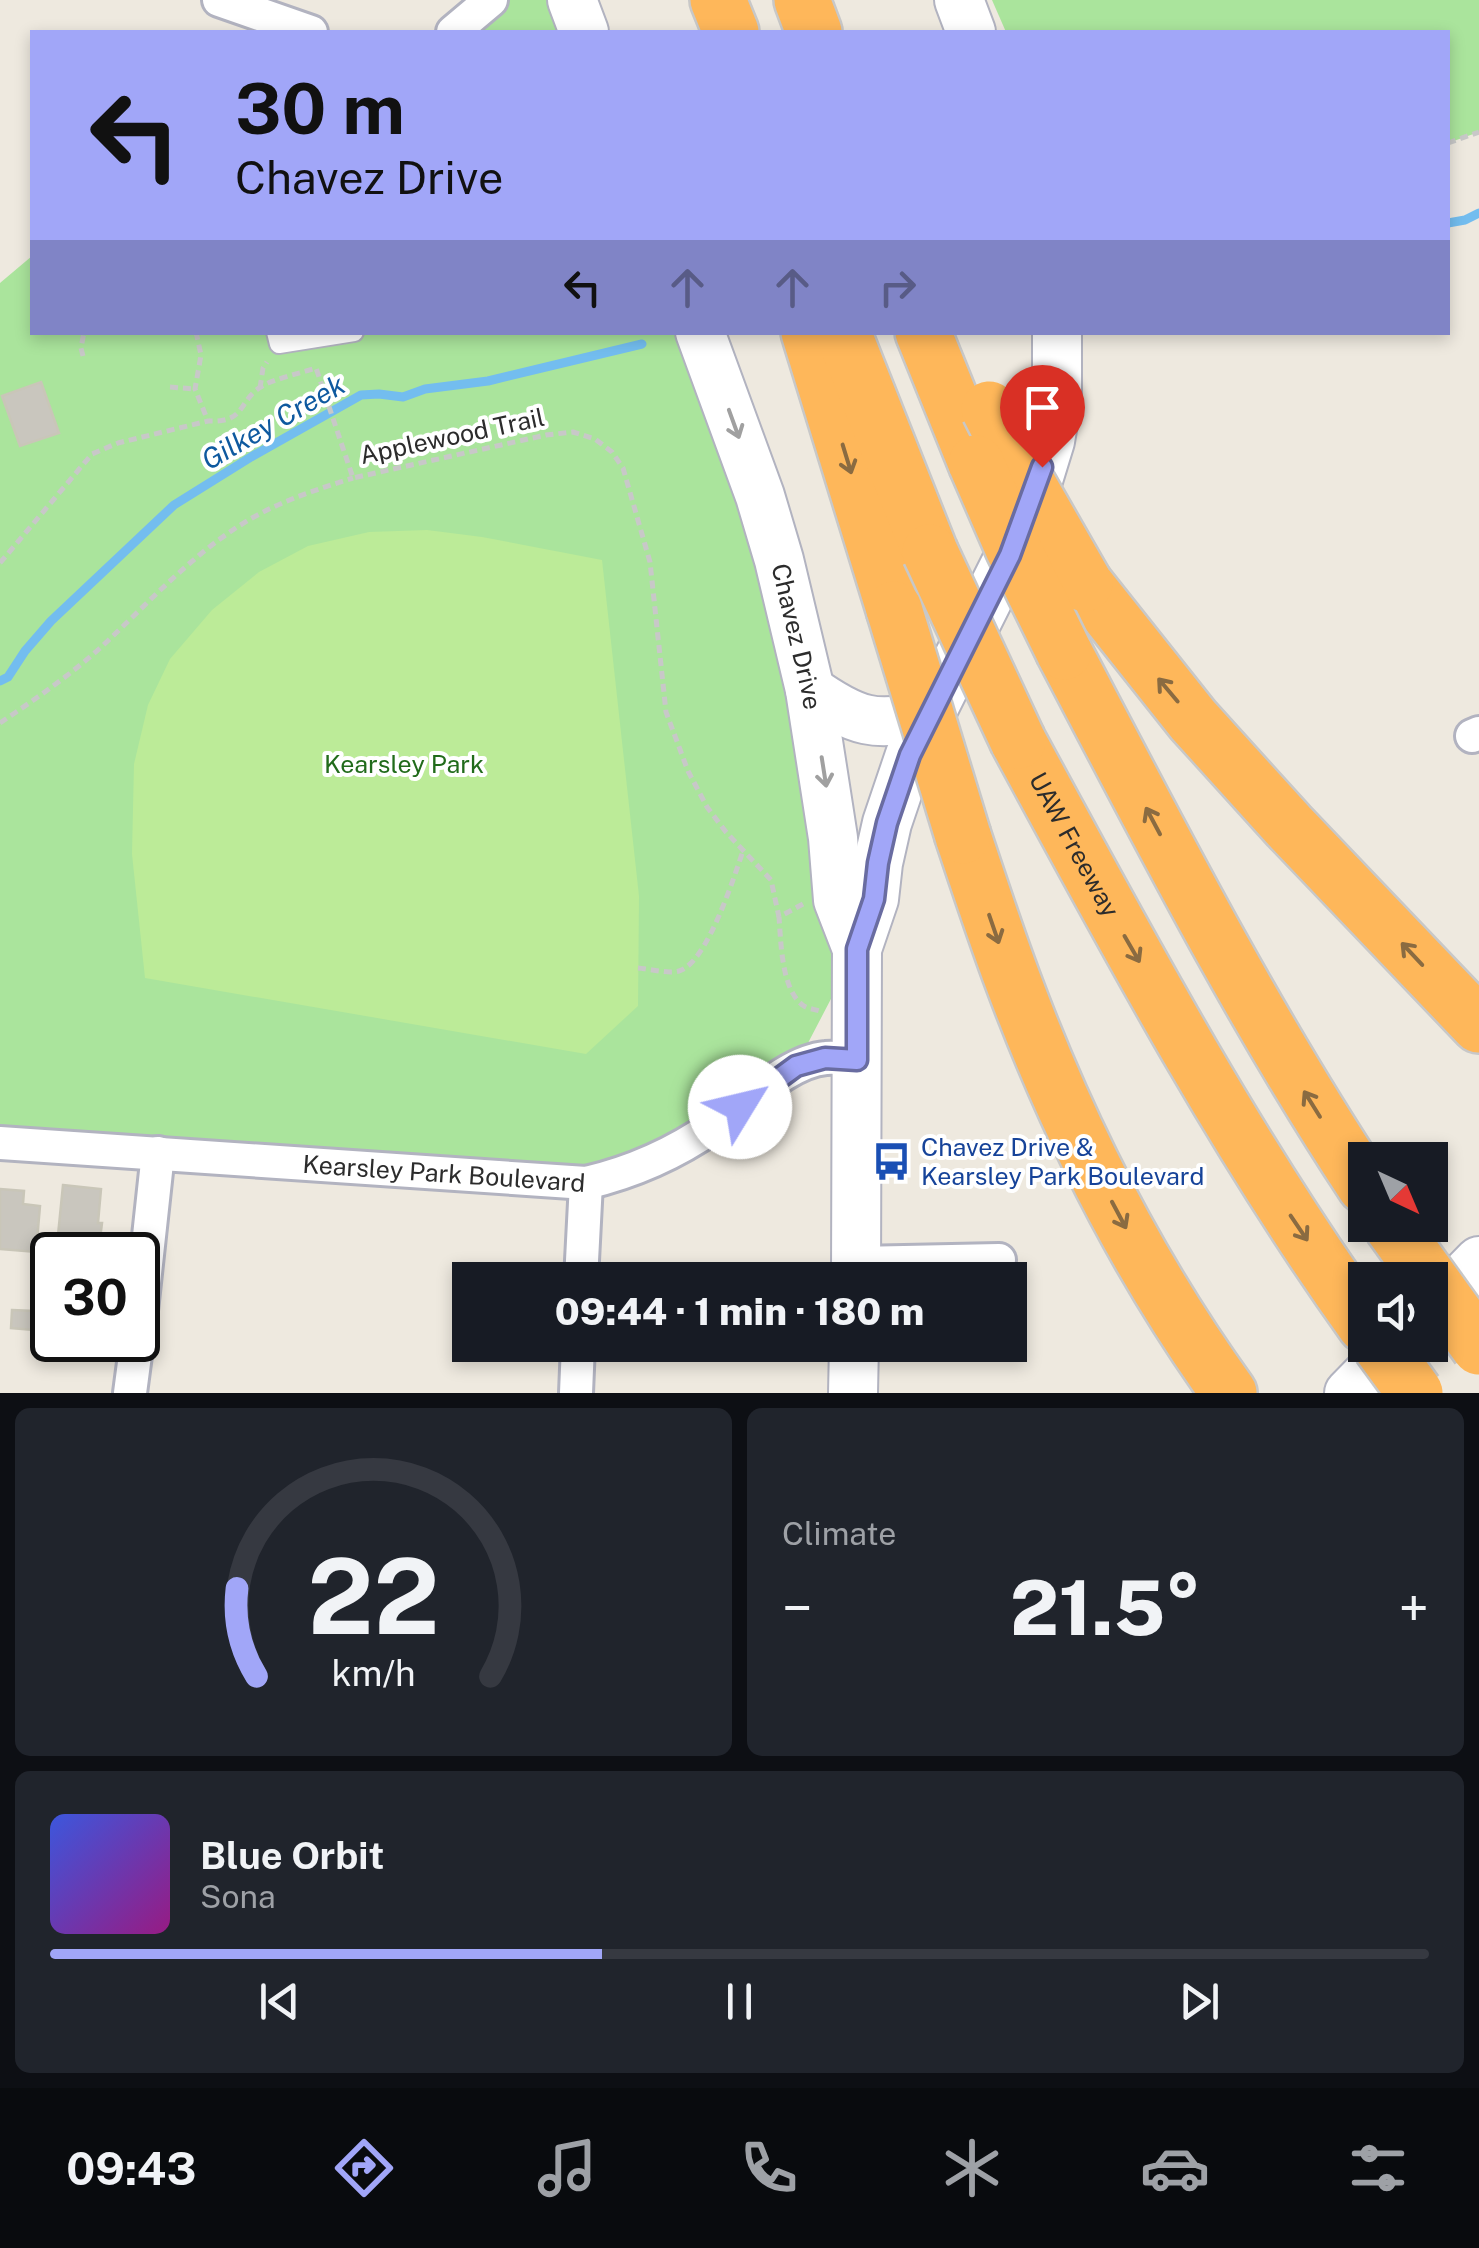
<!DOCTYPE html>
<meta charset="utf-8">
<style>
body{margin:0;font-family:"Public Sans",sans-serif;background:#20242c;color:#f1f3f6;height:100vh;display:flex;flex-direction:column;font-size:38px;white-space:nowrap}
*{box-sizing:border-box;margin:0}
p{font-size:32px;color:#9ea1a6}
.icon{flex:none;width:55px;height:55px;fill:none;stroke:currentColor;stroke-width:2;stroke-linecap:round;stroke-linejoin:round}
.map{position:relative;height:1393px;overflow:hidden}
.panel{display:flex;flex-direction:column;gap:15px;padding:15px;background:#0d0f14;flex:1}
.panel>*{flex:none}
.guide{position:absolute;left:30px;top:30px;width:1420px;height:305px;border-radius:0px;box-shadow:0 5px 15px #0003;background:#a1a6f8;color:#111;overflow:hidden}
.needle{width:65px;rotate:136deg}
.buttons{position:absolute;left:1348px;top:1142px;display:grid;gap:20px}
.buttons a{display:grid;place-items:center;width:100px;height:100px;border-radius:0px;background:#171b24;box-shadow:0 5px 15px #0003;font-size:50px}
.speed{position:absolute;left:30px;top:1232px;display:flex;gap:20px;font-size:50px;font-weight:700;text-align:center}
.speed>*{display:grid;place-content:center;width:130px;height:130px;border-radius:50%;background:#171b24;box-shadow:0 5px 15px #0003;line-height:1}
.speed .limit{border:5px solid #111;border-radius:15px;background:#fff;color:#111}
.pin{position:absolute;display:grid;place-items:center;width:85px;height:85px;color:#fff;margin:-102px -42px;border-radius:50% 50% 50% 0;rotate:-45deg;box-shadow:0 0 10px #0007}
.pin .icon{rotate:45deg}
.me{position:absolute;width:110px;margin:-55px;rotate:54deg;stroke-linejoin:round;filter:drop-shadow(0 0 8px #0008)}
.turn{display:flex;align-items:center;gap:35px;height:210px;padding:0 40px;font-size:45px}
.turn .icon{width:130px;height:130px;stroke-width:2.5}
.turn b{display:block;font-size:70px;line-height:85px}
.lanes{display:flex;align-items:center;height:95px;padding:0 40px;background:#0003;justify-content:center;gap:50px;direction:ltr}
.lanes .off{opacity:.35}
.big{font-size:75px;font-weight:800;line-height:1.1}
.panel .widget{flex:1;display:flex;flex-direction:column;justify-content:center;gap:15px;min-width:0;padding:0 35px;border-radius:15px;background:#20242c}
.panel .dial{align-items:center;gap:0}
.dial svg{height:260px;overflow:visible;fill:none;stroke:#363941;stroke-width:7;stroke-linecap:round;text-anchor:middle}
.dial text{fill:#f1f3f6;stroke:none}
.song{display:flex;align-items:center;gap:30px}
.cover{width:120px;height:120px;border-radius:15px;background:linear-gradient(135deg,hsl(230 70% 55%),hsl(310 70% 35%))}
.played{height:10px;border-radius:5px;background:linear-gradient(90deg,#a1a6f8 40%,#363941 40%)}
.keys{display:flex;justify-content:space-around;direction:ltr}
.heat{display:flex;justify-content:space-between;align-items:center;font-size:55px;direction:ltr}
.panel .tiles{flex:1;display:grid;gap:15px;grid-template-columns:1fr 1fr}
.widget:last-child{grid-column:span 2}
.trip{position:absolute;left:452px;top:1262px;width:575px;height:100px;border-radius:0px;background:#171b24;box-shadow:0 5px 15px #0003;font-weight:800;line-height:100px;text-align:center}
.dock{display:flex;height:160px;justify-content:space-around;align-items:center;background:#090b0e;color:#9ea1a6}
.dock .icon{width:70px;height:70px}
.dock .current{color:#a1a6f8}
.dock b{font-size:45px;color:#f1f3f6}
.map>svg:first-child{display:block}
</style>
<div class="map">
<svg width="1479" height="1393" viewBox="0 0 1479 1393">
<rect width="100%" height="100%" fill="#eee9df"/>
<g fill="#aae49c">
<polygon points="500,0 572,0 584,32 468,32"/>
<polygon points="992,0 1479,0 1479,132 1448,143 1448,32 1006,32"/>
<polygon points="32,256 32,332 698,333 857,949 796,1066 616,1176 0,1143 0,283"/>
</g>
<polygon fill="#bceb98" points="427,530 482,537 602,560 639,896 638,1006 586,1054 145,978 132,854 134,764 148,705 170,659 212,610 259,572 308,546 369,532"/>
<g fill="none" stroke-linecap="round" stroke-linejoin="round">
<g stroke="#73bdef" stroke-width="9">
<polyline points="1448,223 1465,220 1479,213"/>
<polyline points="0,681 8,677 25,651 51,621 174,505 251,457 361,395 379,394 403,397 425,389 488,381 642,344"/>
</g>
</g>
<g fill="#c9c6be" stroke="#c9c6b8" stroke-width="2.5">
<polygon points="41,382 59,433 20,446 2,396"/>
<polygon points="63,1185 101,1189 98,1223 102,1223 98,1255 56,1255"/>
<polygon points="0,1189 24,1191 23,1204 40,1206 36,1252 0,1249"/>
<polygon points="42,1302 52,1304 52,1337 38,1335"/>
<polygon points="12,1310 34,1311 33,1330 11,1328"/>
</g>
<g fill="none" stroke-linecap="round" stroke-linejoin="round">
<defs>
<polyline id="lane" points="276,332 279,344 354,332"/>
<g id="street">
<polyline points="219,0 311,32"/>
<polyline points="453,32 491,0"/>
<polyline points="1472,736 1479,733"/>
<path id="s1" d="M0,1143l586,40c47,-11 88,-29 128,-57 32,-21 73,-65 112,-68 10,-1 21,1 31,2"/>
<polyline points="857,1263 999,1260"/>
<polyline points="581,1280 586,1183"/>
<polyline points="138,1338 158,1153"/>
<polyline points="130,1393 137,1340"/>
<polyline points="576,1393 578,1345"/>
</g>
<g id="secondary">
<polyline points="572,0 584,32"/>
<polyline points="959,0 971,32"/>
<path id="s2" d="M700,332l60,164 19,64 31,130 23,148 5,62 19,49"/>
<path d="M810,690c44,31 67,40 120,23"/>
<polyline points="856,1280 857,949 874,899 878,863 887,823 910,755 1010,555 1034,493 1050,441 1057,399 1057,332"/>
<polyline points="1430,1311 1479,1261"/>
<polyline points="853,1393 854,1345"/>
<polyline points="1349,1393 1396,1345"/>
</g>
<g id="highway">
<polyline points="718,0 731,32"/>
<polyline points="802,0 814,32"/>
<polyline points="809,332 894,609"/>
<polyline points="923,332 976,463"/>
<polyline points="844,335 930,552"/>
<polyline points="1085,584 1193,720 1289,826 1479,1025"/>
<path d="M1064,652c95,181 188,363 301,534"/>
<path id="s3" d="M1018,741c108,199 215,400 347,584"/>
<path d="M963,836c16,48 32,97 50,145 54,145 125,286 216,412"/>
</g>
</defs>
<use href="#lane" stroke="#b2b3c0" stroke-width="22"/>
<use href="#street" stroke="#b2b3c0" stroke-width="38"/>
<use href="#secondary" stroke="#b2b3c0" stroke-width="52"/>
<use href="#highway" stroke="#c8c8c8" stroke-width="60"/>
<g stroke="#c8c8c8" stroke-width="5" stroke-dasharray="8 5" stroke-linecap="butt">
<polyline points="1448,143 1479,132"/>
<polyline points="196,332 201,355 195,389 208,421"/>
<polyline points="83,356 81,348 84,332"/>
<polyline points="170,387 195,389"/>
<polyline points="260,388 263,368 267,362"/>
<path d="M0,563l92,-109 26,-11 90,-22c42,2 27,-23 60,-38 15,-6 32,-10 48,-15l37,110 193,-43 27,-3 22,7 17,13 11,16 27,94 16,150 22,59 19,36 19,25 45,48 8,37"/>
<path d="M0,723c34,-23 69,-47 99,-74 50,-46 94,-97 153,-131 32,-18 66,-29 101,-40"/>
<path d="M803,904l-24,13c2,24 2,74 25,89 4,3 10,3 16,5"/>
<path d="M638,968c12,1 30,6 41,3 28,-8 55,-94 64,-120"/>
</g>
<use href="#lane" stroke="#fff" stroke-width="18"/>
<use href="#street" stroke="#fff" stroke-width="32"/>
<use href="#secondary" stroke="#fff" stroke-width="48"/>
<use href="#highway" stroke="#feb75a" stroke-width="55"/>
<defs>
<g id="highway-bridge">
<polyline points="989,409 1022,474 1085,584"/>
<polyline points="976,463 1013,548 1064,652"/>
<polyline points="930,552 1018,741"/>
<polyline points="894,609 963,836"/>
<polyline points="1391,1225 1479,1347"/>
<polyline points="1380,1345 1415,1393"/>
</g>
</defs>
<use href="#highway-bridge" stroke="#c8c8c8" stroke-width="60" stroke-linecap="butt"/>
<use href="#highway-bridge" stroke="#feb75a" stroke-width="55"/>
</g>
<defs><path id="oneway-shaft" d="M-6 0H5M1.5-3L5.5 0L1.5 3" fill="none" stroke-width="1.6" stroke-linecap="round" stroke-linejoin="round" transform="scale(2.5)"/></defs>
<g stroke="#a0a0a0">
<use href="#oneway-shaft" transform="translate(734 424) rotate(70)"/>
<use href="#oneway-shaft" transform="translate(824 772) rotate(81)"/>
</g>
<g stroke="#8a6b41">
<use href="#oneway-shaft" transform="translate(847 459) rotate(73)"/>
<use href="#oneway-shaft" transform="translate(1168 690) rotate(-130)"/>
<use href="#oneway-shaft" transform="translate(1153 821) rotate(-118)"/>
<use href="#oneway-shaft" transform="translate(994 929) rotate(71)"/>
<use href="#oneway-shaft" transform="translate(1132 949) rotate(60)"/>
<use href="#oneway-shaft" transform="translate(1412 954) rotate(-133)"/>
<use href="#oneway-shaft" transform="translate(1312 1104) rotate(-122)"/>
<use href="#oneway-shaft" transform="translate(1119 1215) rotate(62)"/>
<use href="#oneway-shaft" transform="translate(1299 1228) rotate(56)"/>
</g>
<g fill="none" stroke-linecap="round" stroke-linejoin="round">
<defs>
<polyline id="route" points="740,1107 796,1066 825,1058 857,1060 857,949 874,899 878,863 887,823 910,755 1010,555 1042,467"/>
</defs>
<use href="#route" stroke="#696ca1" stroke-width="25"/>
<use href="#route" stroke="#a1a6f8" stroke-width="18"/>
</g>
<defs>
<symbol id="bus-bare" viewBox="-9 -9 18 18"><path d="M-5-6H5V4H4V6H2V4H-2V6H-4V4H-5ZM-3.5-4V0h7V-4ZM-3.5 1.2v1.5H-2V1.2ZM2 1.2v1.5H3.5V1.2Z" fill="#1a4fb4" stroke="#fff" stroke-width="2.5" paint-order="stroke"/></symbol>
</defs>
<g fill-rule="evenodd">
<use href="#bus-bare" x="864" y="1134" width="55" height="55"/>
</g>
<g text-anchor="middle" stroke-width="8" stroke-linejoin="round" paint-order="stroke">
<g font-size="25" fill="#2c2c2c" stroke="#fff">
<text transform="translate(452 436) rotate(-12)" y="9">Applewood Trail</text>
<text dy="9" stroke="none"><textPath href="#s2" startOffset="320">Chavez Drive</textPath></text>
<text dy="9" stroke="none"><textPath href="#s3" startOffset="118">UAW Freeway</textPath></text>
<text dy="9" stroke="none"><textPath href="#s1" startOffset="445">Kearsley Park Boulevard</textPath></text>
</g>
<g font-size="25" fill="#216b1b" stroke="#fff">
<text x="404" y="773">Kearsley Park</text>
</g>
<g font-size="25" fill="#164399" stroke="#fff" text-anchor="start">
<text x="921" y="1156">Chavez Drive &amp;<tspan x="921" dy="29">Kearsley Park Boulevard</tspan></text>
</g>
<g font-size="28" font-style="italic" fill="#0e599f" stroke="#fff">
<text transform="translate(273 422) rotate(-30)" y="10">Gilkey Creek</text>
</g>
</g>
</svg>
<div class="buttons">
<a><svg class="needle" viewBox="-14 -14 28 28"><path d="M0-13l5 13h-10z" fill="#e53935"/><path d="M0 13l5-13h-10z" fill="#9ea1a6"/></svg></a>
<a><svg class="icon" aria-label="sound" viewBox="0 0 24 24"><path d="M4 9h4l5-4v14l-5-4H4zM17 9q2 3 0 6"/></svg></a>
</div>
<div class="speed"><div class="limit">30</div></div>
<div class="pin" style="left:1042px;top:467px;background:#d93025"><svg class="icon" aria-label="arrive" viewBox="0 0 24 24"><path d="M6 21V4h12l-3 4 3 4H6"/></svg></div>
<svg class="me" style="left:740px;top:1107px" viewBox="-20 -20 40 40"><circle r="19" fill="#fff"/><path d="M0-13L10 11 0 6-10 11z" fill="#a1a6f8"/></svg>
<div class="trip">09:44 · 1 min · 180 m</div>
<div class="guide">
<div class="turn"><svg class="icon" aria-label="left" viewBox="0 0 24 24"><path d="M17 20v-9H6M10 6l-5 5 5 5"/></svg><div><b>30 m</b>Chavez Drive</div></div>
<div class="lanes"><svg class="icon" aria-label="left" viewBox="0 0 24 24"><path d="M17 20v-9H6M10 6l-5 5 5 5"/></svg><svg class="icon off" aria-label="ahead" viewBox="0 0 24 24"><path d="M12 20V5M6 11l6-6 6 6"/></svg><svg class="icon off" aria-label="ahead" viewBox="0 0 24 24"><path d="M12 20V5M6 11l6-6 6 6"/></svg><svg class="icon off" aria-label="right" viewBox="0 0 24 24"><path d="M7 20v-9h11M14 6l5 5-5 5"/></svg></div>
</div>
</div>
<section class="panel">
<div class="tiles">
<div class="widget dial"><svg viewBox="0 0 100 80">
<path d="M14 69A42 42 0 1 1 86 69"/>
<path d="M14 69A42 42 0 0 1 8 42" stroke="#a1a6f8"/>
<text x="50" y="56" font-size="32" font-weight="700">22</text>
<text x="50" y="72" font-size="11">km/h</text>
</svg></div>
<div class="widget"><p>Climate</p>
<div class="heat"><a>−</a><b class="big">21.5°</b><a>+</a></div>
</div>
<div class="widget">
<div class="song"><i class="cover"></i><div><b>Blue Orbit</b><p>Sona</p></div></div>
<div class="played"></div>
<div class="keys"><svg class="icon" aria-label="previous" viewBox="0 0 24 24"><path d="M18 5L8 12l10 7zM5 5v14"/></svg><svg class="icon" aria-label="pause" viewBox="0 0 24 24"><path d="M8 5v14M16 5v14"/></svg><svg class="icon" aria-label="next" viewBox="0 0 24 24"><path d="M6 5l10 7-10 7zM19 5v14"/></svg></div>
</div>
</div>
</section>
<nav class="dock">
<b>09:43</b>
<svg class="icon current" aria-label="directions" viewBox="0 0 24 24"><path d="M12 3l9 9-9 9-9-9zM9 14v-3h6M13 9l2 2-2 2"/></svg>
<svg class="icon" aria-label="music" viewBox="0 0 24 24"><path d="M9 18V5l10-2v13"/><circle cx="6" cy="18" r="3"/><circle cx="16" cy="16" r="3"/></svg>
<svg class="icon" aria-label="phone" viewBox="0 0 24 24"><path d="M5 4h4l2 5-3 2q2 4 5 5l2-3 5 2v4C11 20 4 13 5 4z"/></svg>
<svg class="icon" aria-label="climate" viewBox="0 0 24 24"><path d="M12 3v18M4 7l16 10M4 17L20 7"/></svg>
<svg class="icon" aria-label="car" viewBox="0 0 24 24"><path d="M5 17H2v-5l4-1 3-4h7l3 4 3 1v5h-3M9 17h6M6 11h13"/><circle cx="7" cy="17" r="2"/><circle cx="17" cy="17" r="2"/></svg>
<svg class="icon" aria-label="filters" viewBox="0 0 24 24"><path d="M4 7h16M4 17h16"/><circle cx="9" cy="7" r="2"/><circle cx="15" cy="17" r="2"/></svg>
</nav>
